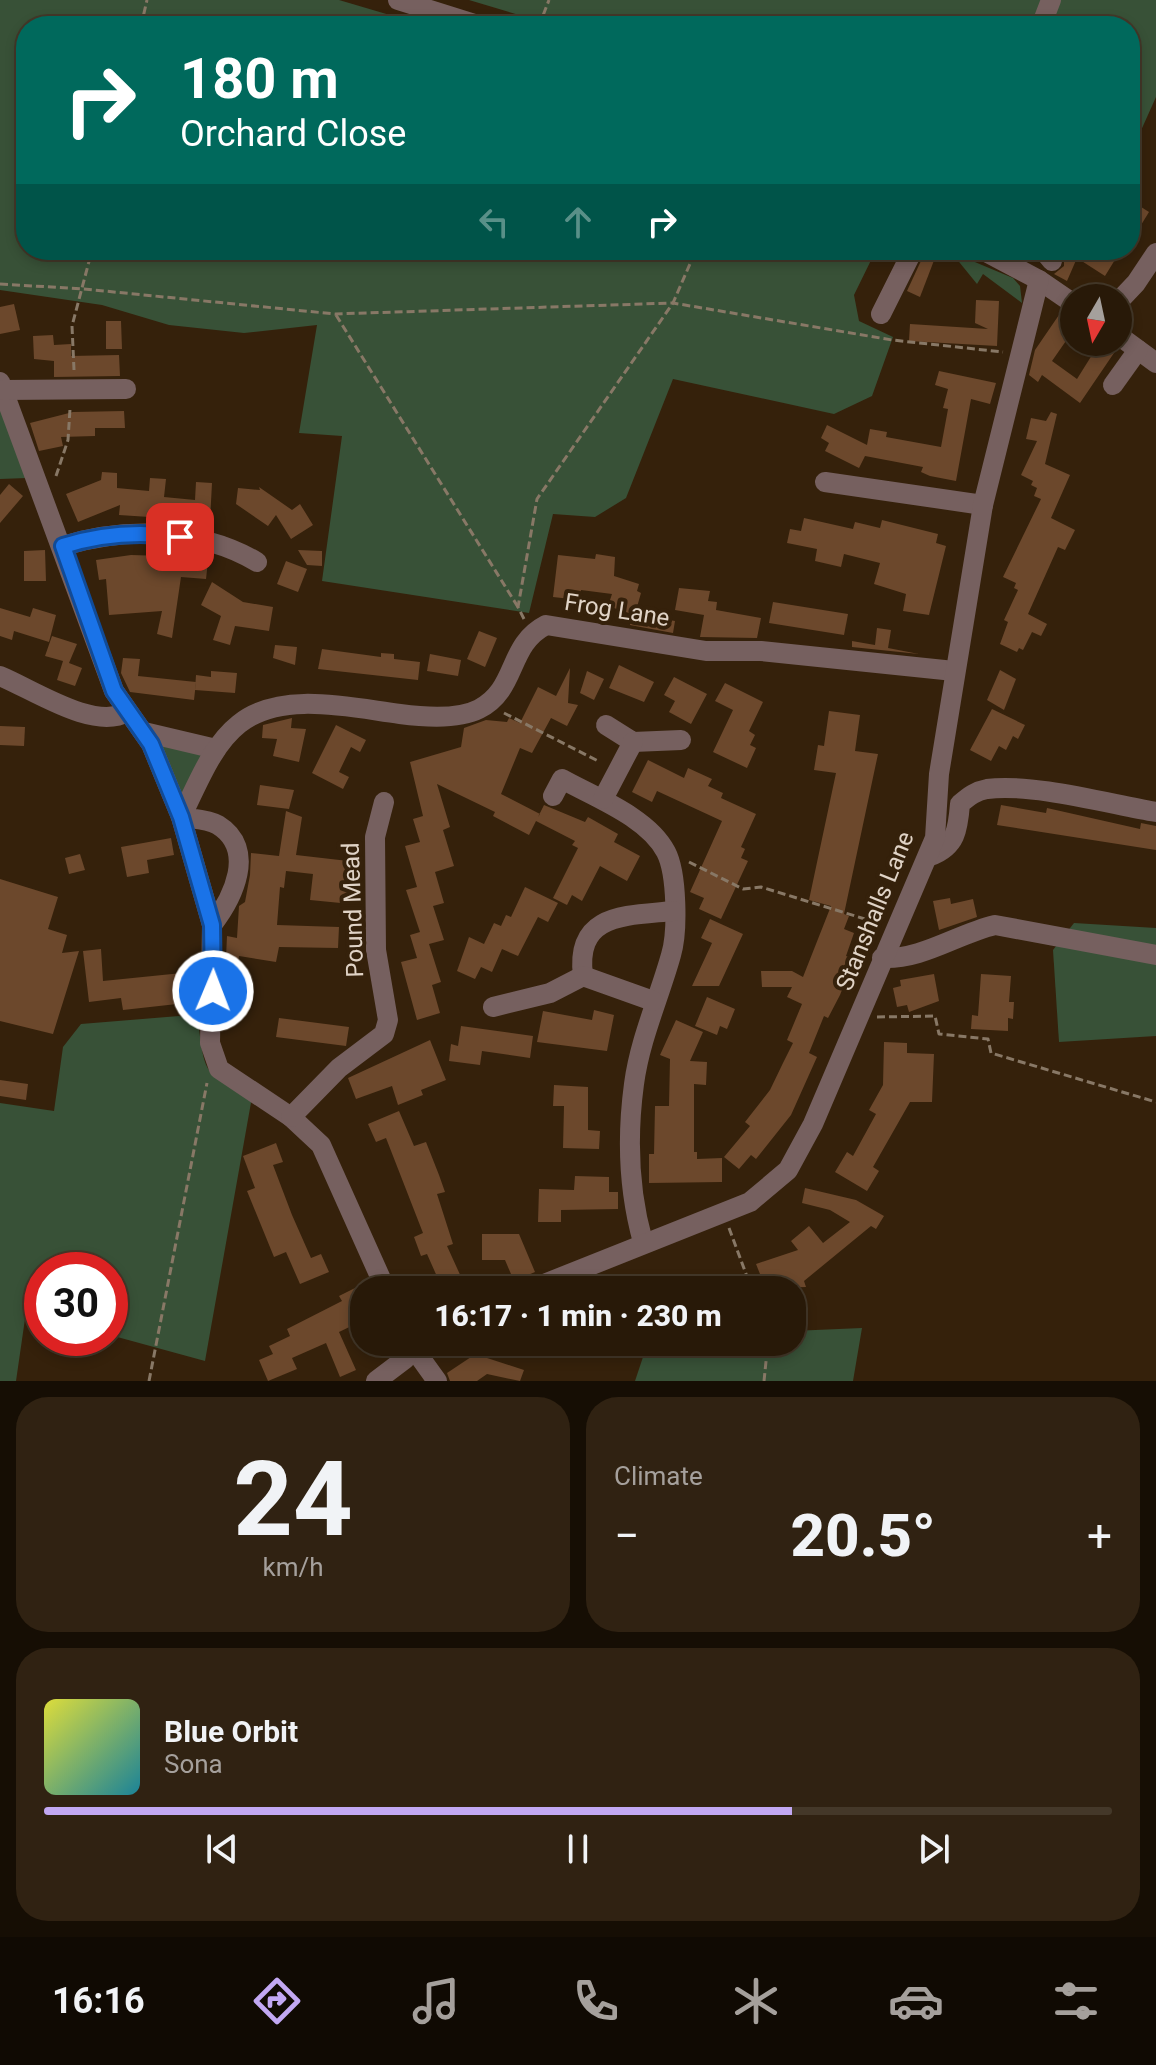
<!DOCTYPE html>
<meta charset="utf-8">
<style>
body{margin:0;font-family:Roboto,sans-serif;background:#302212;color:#f1f3f6;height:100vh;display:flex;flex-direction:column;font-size:30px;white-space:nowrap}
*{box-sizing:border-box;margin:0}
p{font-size:26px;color:#a5a09c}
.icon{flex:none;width:44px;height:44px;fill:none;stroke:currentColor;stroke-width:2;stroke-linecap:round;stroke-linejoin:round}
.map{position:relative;height:1381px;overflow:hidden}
.panel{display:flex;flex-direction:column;gap:16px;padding:16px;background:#160e04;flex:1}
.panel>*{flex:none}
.guide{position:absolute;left:16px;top:16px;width:1124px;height:244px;border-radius:32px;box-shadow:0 4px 12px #0003,0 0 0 2px #443829;background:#00695c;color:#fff;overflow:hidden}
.needle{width:52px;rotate:189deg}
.buttons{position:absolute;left:1060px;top:284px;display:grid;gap:16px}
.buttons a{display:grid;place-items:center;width:72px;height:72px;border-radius:50%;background:#281908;box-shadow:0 4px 12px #0003,0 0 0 2px #443829;font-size:40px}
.speed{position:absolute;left:24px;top:1252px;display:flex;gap:16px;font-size:40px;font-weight:700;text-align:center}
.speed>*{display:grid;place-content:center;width:104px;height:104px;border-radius:50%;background:#281908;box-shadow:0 4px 12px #0003,0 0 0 2px #443829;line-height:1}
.speed .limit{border:12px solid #d22;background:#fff;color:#111}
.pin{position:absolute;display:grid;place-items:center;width:68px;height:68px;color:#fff;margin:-34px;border-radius:16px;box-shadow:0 4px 12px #0006}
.me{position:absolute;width:88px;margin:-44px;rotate:1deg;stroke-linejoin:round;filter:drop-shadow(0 0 6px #0008)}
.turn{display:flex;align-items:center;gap:28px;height:168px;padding:0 32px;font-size:36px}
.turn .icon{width:104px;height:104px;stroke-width:2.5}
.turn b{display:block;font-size:56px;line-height:68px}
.lanes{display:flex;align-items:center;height:76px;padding:0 32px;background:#0003;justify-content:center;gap:40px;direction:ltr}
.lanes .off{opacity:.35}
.big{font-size:60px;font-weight:800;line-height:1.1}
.panel .widget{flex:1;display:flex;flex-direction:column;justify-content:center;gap:12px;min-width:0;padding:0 28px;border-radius:32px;background:#302212}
.panel .dial{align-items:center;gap:0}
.dial b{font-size:104px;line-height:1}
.song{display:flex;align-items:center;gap:24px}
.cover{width:96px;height:96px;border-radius:12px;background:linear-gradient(135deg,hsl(60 70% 55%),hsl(190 70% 35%))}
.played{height:8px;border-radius:4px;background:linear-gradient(90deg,#c2a8f3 70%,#443829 70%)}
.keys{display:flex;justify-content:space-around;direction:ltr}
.heat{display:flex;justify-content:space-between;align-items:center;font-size:44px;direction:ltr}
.panel .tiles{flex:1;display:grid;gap:16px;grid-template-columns:1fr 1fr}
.widget:last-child{grid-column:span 2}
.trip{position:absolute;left:350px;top:1276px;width:456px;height:80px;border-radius:32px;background:#281908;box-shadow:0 4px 12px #0003,0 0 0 2px #443829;font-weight:800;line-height:80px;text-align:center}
.tab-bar{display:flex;height:128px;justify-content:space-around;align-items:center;background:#100a03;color:#a5a09c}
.tab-bar .icon{width:56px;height:56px}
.tab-bar .selected{color:#c2a8f3}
.tab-bar b{font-size:36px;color:#f1f3f6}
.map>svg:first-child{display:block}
</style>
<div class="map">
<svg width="1156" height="1381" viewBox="0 0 1156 1381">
<rect width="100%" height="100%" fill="#35210b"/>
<g fill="#385137">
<polygon points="0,0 339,0 427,26 26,26 26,250 876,250 854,295 859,321 893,337 872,396 834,414 673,379 626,498 595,517 553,514 529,613 322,581 342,436 299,433 317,325 244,333 169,325 102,305 0,290"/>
<polygon points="469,0 1156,0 1156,97 1130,155 1130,26 556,26"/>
<polygon points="951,252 1013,278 1020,286 1022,303 983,274 977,284"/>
<polygon points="0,409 27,478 0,479"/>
<polygon points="159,743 208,757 180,802"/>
<polygon points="1074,923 1156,928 1156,1036 1059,1042 1053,950"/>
<path d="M179,1016l19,5c7,53 5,53 54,76l-47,264 -95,-26v-65h-68v46l-16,-4 -10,69h-16v-278l54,8 9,-64 18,-23z"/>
<polygon points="862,1328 853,1381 635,1381 648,1342 792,1342 792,1331"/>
</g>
<g fill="#6c482c" fill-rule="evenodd">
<polygon points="1130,200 1149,212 1130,243"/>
<polygon points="926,250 938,250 920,297 907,291"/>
<polygon points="1064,250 1121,250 1105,276 1077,258 1067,281 1054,274 1064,266"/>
<polygon points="976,300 999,301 997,346 909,341 910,324 988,329 975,323"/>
<polygon points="14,304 20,330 0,334 0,307"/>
<path d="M1061,312l13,8v22h32l10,8 -36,53 -38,-28 -4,7 -9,-7 6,-25zM1068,338l24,17 -15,24 -25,-18z"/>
<polygon points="106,321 121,321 122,349 106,349"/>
<polygon points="53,335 54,345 71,344 71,356 119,355 120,376 54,377 54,361 34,359 33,336"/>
<polygon points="939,371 996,383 990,404 971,399 956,481 930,476 921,472 923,467 865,456 859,468 825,451 829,443 821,438 827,425 867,445 870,429 887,432 886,437 941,447 948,409 943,408 948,389 935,385"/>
<polygon points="124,411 125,428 95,428 95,436 61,437 63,446 39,451 30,423 73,412"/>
<polygon points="1051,412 1057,414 1045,464 1070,475 1051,518 1075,530 1065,550 1058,547 1028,614 1047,624 1041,636 1032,632 1023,650 1019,648 1017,652 1000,644 1008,622 1004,620 1018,590 1014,588 1016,583 1003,577 1041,499 1034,496 1037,488 1031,485 1033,481 1021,475 1037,441 1026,439 1031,418 1046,421"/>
<polygon points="102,472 117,473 117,488 149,491 150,478 166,479 164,497 195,500 196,482 212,483 210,521 119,515 120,505 78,522 66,494 101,480"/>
<polygon points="9,484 23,496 0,523 0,495"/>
<polygon points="259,487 292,510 300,504 313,525 291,539 276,515 268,526 236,504 238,488 260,490"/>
<polygon points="804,518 853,529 855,522 880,528 882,520 938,534 936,543 946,546 929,615 903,611 906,594 874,584 880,563 844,554 841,567 815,561 817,549 787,543 790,529 801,531"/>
<polygon points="45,550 46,581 24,581 24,551"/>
<polygon points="298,550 322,551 322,566 307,565"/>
<polygon points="596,554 615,557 614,576 639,584 637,591 641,593 635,614 675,621 673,633 630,625 632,614 608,606 612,594 581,590 580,600 553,597 558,555 595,559"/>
<polygon points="131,555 198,557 197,560 208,561 206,579 181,577 172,638 157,634 162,611 109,615 106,579 99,580 96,560"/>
<polygon points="286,561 307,569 298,592 277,584"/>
<polygon points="212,582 243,602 273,607 269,631 235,626 230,645 213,640 221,616 201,605"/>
<polygon points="679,588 710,591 708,601 717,602 716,610 761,618 757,638 700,637 704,615 675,610"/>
<polygon points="773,602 848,614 844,635 769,623"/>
<polygon points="0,608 30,617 33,608 56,615 49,642 14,631 12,640 0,636"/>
<polygon points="877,628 891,630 888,648 919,654 852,647 852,641 875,645"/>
<polygon points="479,631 497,638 485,667 467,659"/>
<polygon points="52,636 77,644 69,663 82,668 75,686 57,680 63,661 45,656"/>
<polygon points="275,645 297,647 295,665 273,658"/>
<polygon points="322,649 381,657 381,653 394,654 394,659 420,662 418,680 318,669"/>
<polygon points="430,654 461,660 458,676 427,671"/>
<polygon points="123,658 140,659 138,676 196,682 194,700 130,692 121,673"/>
<polygon points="619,665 654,682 644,702 609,688"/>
<polygon points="570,668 568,703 578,705 567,726 551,718 532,753 520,748 501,794 540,814 538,817 544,805 585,822 588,817 618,834 614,842 640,856 627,881 600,866 582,901 572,895 567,905 553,898 578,848 572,845 575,841 536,821 529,835 493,816 495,812 437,784 450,827 443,830 454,866 435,872 444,903 433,906 444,940 429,944 441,982 432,985 440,1013 417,1020 401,962 417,958 410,935 420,932 406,890 417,887 405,846 420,842 413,819 423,816 410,762 461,747 464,728 486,720 507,722 509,718 520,723 538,687 556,696"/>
<polygon points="1000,670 1016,679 1004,710 987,700"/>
<polygon points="211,671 237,673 235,693 195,690 196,675 211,677"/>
<polygon points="587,671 604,679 594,700 580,693"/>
<polygon points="674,677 707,694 691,724 669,712 675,701 664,695"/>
<polygon points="725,683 763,702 749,731 755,735 750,745 756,748 747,768 713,752 733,710 715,701"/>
<polygon points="992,709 1025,725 1018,739 1013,736 1006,750 999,746 991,761 970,750"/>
<polygon points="829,711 860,715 855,751 878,754 844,914 849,916 844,929 854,933 846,956 854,959 840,995 828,1018 824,1016 809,1053 817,1057 791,1115 756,1159 751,1155 739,1169 724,1157 750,1126 745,1122 770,1090 783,1063 793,1043 787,1040 802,1004 787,997 792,987 762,987 761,971 792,971 803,977 831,906 809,900 836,773 814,770 818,745 824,746"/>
<polygon points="292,718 291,728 306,729 299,762 273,756 277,739 262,738 263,725"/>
<polygon points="336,725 366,740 360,752 351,747 339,772 349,777 343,789 312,773"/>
<polygon points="0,726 25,727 24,746 0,745"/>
<polygon points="648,760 684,778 688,768 712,779 708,786 723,793 721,798 756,814 741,847 745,849 741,858 748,861 721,919 699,909 704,898 690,892 722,821 657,791 652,802 632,792"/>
<polygon points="260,785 294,790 289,809 257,805"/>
<polygon points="1001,805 1046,813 1047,808 1140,829 1141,823 1156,826 1156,850 997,825"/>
<polygon points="286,811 302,817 296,855 357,862 351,904 310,900 313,874 286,871 284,888 280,887 277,925 339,927 338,948 279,947 276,962 239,956 232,1001 224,1000 227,936 237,938 239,906 245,902 250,875 251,853 279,856"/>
<polygon points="171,838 174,855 147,860 149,873 127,877 121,847"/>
<polygon points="80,854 85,870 69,874 65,858"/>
<polygon points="0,879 58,897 48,929 67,935 62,953 79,951 53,1034 0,1021"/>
<polygon points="525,887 558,903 548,922 538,917 518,956 502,949 492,972 481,967 475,979 457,971 469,937 484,944 494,923 501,926 506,915 511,917"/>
<polygon points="950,898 951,904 973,899 977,917 939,930 933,901"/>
<polygon points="710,919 743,934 719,986 692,986 712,943 701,938"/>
<polygon points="101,949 103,981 192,972 195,1002 123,1010 121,998 89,1002 83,951"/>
<polygon points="934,974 939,1001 909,1012 907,1005 897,1007 893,988 901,986 900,980"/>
<polygon points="981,974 1011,976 1009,1002 1014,1002 1013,1019 1008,1018 1008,1031 971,1029 972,1015 978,1016"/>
<polygon points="707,997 735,1009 727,1029 720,1026 717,1035 695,1026"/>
<polygon points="594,1010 614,1015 607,1051 537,1042 543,1011 592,1020"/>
<polygon points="279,1018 349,1027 346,1046 276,1037"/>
<polygon points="676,1020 703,1032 690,1061 707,1062 706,1085 694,1084 694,1152 697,1152 697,1159 722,1158 722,1182 649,1183 649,1154 654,1154 655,1106 669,1106 670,1059 660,1055"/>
<polygon points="461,1026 533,1036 530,1058 482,1051 480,1065 449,1061 451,1044 458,1046"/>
<polygon points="430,1040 446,1080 421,1090 423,1095 398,1105 392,1086 356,1099 348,1078"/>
<polygon points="884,1042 907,1043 907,1053 934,1054 932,1102 910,1102 873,1167 879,1171 867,1191 835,1172 847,1152 853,1156 876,1114 869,1110 883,1085"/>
<polygon points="0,1080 28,1084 26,1100 0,1096"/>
<polygon points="554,1085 588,1087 588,1130 600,1131 599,1149 563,1148 564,1106 553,1106"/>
<polygon points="399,1111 414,1146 426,1142 439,1175 445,1192 437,1194 453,1244 447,1246 467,1290 443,1290 427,1254 421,1256 414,1237 423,1233 386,1138 376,1142 368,1124"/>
<polygon points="276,1143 283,1162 273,1165 292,1215 311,1258 321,1254 329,1272 300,1284 286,1252 274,1257 247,1191 255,1188 243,1156"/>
<polygon points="575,1176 609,1177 609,1192 618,1192 618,1209 561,1210 561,1222 538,1222 539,1189 574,1190"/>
<polygon points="805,1188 856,1200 884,1216 876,1229 871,1226 804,1281 806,1287 715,1290 714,1284 760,1274 756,1264 798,1250 791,1241 809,1226 823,1243 850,1222 830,1210 802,1203"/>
<polygon points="482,1234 519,1234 535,1272 514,1281 505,1260 482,1260"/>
<polygon points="359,1286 364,1297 364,1320 339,1332 356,1370 340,1377 326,1343 292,1358 297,1369 268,1381 259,1360 273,1354 269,1346 290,1336 287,1329 342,1301 339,1296"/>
<polygon points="480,1351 484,1357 524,1370 520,1381 487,1374 477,1381 450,1381 447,1373"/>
</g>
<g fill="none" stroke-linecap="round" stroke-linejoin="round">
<g stroke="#887866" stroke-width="3" stroke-dasharray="8 4" stroke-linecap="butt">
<polyline points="141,26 147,0"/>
<polyline points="539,26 549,0"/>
<polyline points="0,284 84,289 335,314 673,303 892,340 1003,352"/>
<polyline points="336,315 518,607"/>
<polyline points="74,370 72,326 92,250"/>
<polyline points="56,476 68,440 70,409"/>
<polyline points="524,619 518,607 537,499 673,303 696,250"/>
<polyline points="504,713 600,762"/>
<polyline points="689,862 743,889 761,887 878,923"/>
<polyline points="877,1017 935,1016 939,1034 988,1039 991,1053 1156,1102"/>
<polyline points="729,1228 752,1290"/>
<polyline points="149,1381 207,1083"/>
<polyline points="764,1381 768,1342"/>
</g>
<g stroke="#76605f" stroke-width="20">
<polyline points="398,0 481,26"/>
<polyline points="1041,26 1051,0"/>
<polyline points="982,250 1039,280 1074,304"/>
<polyline points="1043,250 1052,261"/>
<polyline points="1118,302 1136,283 1156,253"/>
<polyline points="881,314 913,250"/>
<polyline points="1118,335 1156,363"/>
<polyline points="0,382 114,691 151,744 181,817 212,925 210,1043 219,1069 291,1117 321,1145 386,1290"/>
<polyline points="1113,385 1138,350"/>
<polyline points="3,390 126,389"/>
<polyline points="825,482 983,505"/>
<path d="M63,546c62,-19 137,-18 194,16"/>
<path d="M0,676c34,14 94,55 127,36"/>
<polyline points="606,725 633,742 681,740"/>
<polyline points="144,732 216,749"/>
<path d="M553,796l9,-17c32,18 86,38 104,73 11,21 12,80 5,103 -12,43 -31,84 -37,129 -7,52 -5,108 9,158"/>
<polyline points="603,799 633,742"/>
<path d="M930,856c26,-9 28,-27 30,-52 9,-8 16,-13 27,-15 46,-6 122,15 169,23"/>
<path d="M212,925c21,-27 45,-76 6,-100 -10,-6 -26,-6 -37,-8 16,-31 30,-71 58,-93 42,-34 113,-16 161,-10 23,3 58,6 79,-5 39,-20 28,-64 67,-84l160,26h55l193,20"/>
<path d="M882,958c40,2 75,-24 113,-33l161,30"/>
<path d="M583,976c-8,-63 42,-60 90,-65"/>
<polyline points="493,1007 550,993 583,976 653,1001"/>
<polyline points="291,1117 339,1068 384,1034 388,1020 376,950 375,837 384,802"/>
<polyline points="529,1290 750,1202 788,1170 813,1124 935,838 939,774 983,505 1039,280"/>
<polyline points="409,1342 437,1381"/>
<polyline points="376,1381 405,1359 410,1343"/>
</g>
</g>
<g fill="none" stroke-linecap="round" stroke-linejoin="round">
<defs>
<path id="route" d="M180,537c-40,-6 -79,-3 -117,9l51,145 37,53 30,73 31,108 1,66"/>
</defs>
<use href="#route" stroke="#114b97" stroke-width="20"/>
<use href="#route" stroke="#1a73e8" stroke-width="14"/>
</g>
<g text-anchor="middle" stroke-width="8" stroke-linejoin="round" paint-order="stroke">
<g font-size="24" fill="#e0d3c6" stroke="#35210b">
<text transform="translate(617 610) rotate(9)" y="8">Frog Lane</text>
<text transform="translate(353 910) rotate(-92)" y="8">Pound Mead</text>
<text transform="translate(875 911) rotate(-68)" y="8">Stanshalls Lane</text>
</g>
</g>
</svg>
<div class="buttons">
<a><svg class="needle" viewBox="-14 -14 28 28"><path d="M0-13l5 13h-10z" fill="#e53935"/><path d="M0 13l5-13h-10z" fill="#a5a09c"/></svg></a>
</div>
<div class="speed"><div class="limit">30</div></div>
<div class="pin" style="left:180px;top:537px;background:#d93025"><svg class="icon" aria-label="arrive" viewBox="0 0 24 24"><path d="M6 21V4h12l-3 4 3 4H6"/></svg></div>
<svg class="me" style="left:213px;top:991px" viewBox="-20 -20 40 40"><circle r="17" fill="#1a73e8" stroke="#fff" stroke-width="3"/><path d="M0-11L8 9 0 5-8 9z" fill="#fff"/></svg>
<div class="trip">16:17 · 1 min · 230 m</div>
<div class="guide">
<div class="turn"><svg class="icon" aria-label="right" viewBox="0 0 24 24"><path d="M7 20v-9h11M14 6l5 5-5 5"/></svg><div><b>180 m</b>Orchard Close</div></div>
<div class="lanes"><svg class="icon off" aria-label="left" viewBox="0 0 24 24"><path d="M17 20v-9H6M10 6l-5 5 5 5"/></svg><svg class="icon off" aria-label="ahead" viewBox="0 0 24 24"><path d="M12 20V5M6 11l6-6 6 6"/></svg><svg class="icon" aria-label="right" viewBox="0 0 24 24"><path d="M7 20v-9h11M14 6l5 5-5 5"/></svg></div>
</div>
</div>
<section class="panel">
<div class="tiles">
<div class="widget dial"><b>24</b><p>km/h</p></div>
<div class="widget"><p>Climate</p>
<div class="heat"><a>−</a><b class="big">20.5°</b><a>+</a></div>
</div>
<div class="widget">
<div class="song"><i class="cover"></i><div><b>Blue Orbit</b><p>Sona</p></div></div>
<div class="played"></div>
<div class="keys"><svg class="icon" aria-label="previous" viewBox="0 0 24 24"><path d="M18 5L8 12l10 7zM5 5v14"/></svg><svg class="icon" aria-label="pause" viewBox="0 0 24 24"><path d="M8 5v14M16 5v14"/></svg><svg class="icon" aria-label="next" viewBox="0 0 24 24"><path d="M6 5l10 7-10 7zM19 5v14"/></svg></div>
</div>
</div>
</section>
<nav class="tab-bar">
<b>16:16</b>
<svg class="icon selected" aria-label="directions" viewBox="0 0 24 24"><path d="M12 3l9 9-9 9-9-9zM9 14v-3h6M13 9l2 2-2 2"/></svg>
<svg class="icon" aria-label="music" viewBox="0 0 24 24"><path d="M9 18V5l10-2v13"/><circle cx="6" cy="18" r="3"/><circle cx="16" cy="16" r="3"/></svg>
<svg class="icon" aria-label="phone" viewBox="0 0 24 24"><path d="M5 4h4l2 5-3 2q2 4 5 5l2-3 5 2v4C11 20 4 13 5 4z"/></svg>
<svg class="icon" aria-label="climate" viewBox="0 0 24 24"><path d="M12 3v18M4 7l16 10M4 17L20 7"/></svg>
<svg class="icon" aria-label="car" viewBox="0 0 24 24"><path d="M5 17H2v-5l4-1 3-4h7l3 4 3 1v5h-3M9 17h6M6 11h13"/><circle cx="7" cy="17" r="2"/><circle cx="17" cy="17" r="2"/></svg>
<svg class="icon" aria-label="filters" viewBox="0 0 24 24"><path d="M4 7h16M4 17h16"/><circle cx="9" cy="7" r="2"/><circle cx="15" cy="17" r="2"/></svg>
</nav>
